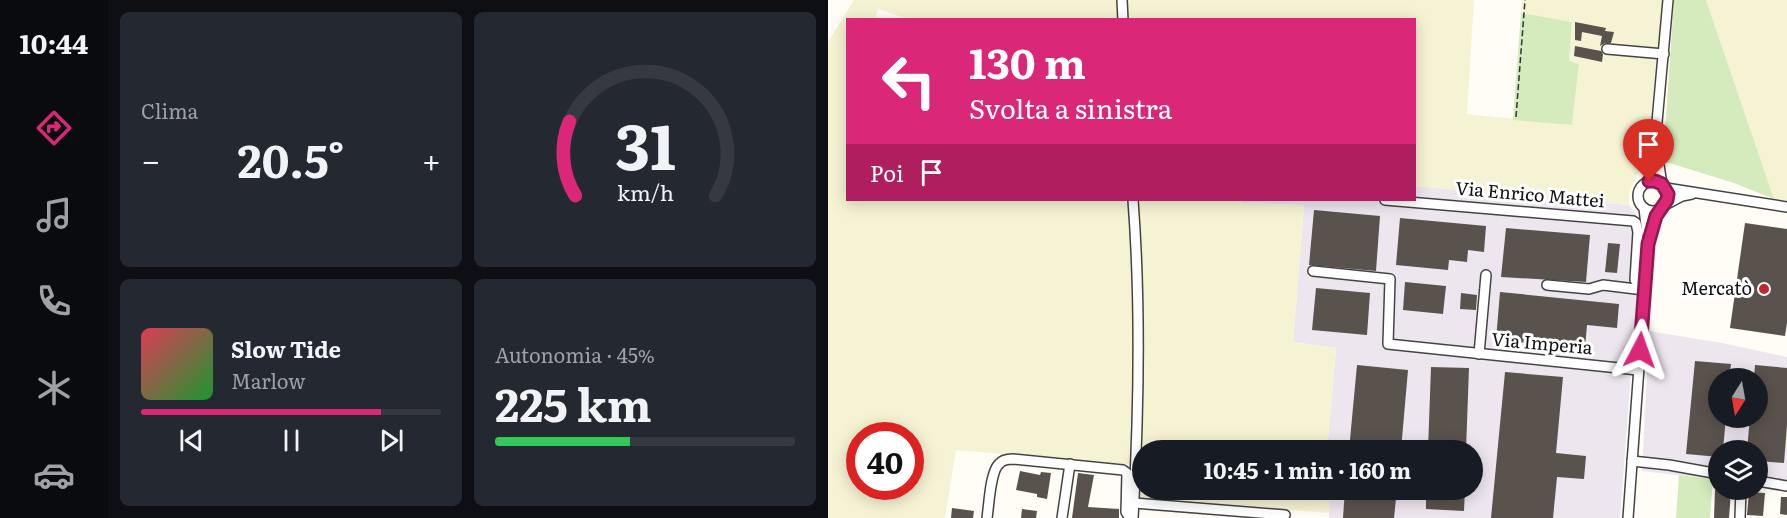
<!DOCTYPE html>
<html lang="it">
<meta charset="utf-8">
<style>
body{margin:0;font-family:Literata,serif;background:#242831;color:#f1f3f6;height:100vh;display:flex;flex-direction:column;font-size:22px;white-space:nowrap}
*{box-sizing:border-box;margin:0}
p{font-size:20px;color:#9ea1a6}
.icon{flex:none;width:33px;height:33px;fill:none;stroke:currentColor;stroke-width:2;stroke-linecap:round;stroke-linejoin:round}
.map{position:relative;flex:1;overflow:hidden}
.drawer{display:flex;flex-direction:column;gap:12px;padding:12px;background:#0d0f14;width:720px}
.drawer>*{flex:none}
.banner{position:absolute;left:18px;top:18px;width:570px;height:183px;border-radius:0px;box-shadow:0 3px 15px #0003;background:#db2777;color:#fff;overflow:hidden}
.needle{width:39px;rotate:191deg}
.buttons{position:absolute;left:880px;top:368px;display:grid;gap:12px}
.buttons a{display:grid;place-items:center;width:60px;height:60px;border-radius:50%;background:#171b24;box-shadow:0 3px 15px #0003;font-size:30px}
.speed{position:absolute;left:18px;top:422px;display:flex;gap:12px;font-size:30px;font-weight:700;text-align:center}
.speed>*{display:grid;place-content:center;width:78px;height:78px;border-radius:50%;background:#171b24;box-shadow:0 3px 15px #0003;line-height:1}
.speed .limit{border:9px solid #d22;background:#fff;color:#111}
.pin{position:absolute;display:grid;place-items:center;width:51px;height:51px;color:#fff;margin:-62px -26px;border-radius:50% 50% 50% 0;rotate:-45deg;box-shadow:0 0 6px #0007}
.pin .icon{rotate:45deg}
.me{position:absolute;width:66px;margin:-33px;rotate:4deg;stroke-linejoin:round;filter:drop-shadow(0 0 4px #0008)}
.turn{display:flex;align-items:center;gap:21px;height:126px;padding:0 24px;font-size:27px}
.turn .icon{width:78px;height:78px;stroke-width:2.5}
.turn b{display:block;font-size:42px;line-height:51px}
.then{display:flex;align-items:center;height:57px;padding:0 24px;background:#0003;gap:12px;font-size:22px}
.big{font-size:45px;font-weight:700;line-height:1.1}
.drawer .tile{flex:1;display:flex;flex-direction:column;justify-content:center;gap:9px;min-width:0;padding:0 21px;border-radius:9px;background:#242831}
.drawer .dial{align-items:center;gap:0}
.dial svg{height:156px;overflow:visible;fill:none;stroke:#363941;stroke-width:7;stroke-linecap:round;text-anchor:middle}
.dial text{fill:#f1f3f6;stroke:none}
.song{display:flex;align-items:center;gap:18px}
.cover{width:72px;height:72px;border-radius:9px;background:linear-gradient(135deg,hsl(350 70% 55%),hsl(130 70% 35%))}
.played{height:6px;border-radius:3px;background:linear-gradient(90deg,#db2777 80%,#363941 80%)}
.keys{display:flex;justify-content:space-around;direction:ltr}
.heat{display:flex;justify-content:space-between;align-items:center;font-size:33px;direction:ltr}
.charge{height:9px;border-radius:4px;background:linear-gradient(90deg,#34c759 45%,#363941 0)}
.drawer .tiles{flex:1;display:grid;gap:12px;grid-template-columns:repeat(2,1fr)}
.trip{position:absolute;left:304px;top:440px;width:351px;height:60px;border-radius:30px;background:#171b24;box-shadow:0 3px 15px #0003;font-weight:700;line-height:60px;text-align:center}
main{display:flex;flex:1;min-height:0}
.tabs{display:flex;flex-direction:column;width:108px;justify-content:space-around;align-items:center;background:#090b0e;color:#9ea1a6}
.tabs .icon{width:42px;height:42px}
.tabs .selected{color:#db2777}
.tabs b{font-size:27px;color:#f1f3f6}
.map>svg:first-child{display:block}
</style>
<main>
<nav class="tabs">
<b>10:44</b>
<svg class="icon selected" aria-label="directions" viewBox="0 0 24 24"><path d="M12 3l9 9-9 9-9-9zM9 14v-3h6M13 9l2 2-2 2"/></svg>
<svg class="icon" aria-label="music" viewBox="0 0 24 24"><path d="M9 18V5l10-2v13"/><circle cx="6" cy="18" r="3"/><circle cx="16" cy="16" r="3"/></svg>
<svg class="icon" aria-label="phone" viewBox="0 0 24 24"><path d="M5 4h4l2 5-3 2q2 4 5 5l2-3 5 2v4C11 20 4 13 5 4z"/></svg>
<svg class="icon" aria-label="climate" viewBox="0 0 24 24"><path d="M12 3v18M4 7l16 10M4 17L20 7"/></svg>
<svg class="icon" aria-label="car" viewBox="0 0 24 24"><path d="M5 17H2v-5l4-1 3-4h7l3 4 3 1v5h-3M9 17h6M6 11h13"/><circle cx="7" cy="17" r="2"/><circle cx="17" cy="17" r="2"/></svg>
</nav>
<section class="drawer">
<div class="tiles">
<div class="tile"><p>Clima</p>
<div class="heat"><a>−</a><b class="big">20.5°</b><a>+</a></div>
</div>
<div class="tile dial"><svg viewBox="0 0 100 80">
<path d="M14 69A42 42 0 1 1 86 69"/>
<path d="M14 69A42 42 0 0 1 11 31" stroke="#db2777"/>
<text x="50" y="56" font-size="32" font-weight="700">31</text>
<text x="50" y="72" font-size="11">km/h</text>
</svg></div>
<div class="tile">
<div class="song"><i class="cover"></i><div><b>Slow Tide</b><p>Marlow</p></div></div>
<div class="played"></div>
<div class="keys"><svg class="icon" aria-label="previous" viewBox="0 0 24 24"><path d="M18 5L8 12l10 7zM5 5v14"/></svg><svg class="icon" aria-label="pause" viewBox="0 0 24 24"><path d="M8 5v14M16 5v14"/></svg><svg class="icon" aria-label="next" viewBox="0 0 24 24"><path d="M6 5l10 7-10 7zM19 5v14"/></svg></div>
</div>
<div class="tile"><p>Autonomia · 45%</p><b class="big">225 km</b><div class="charge"></div></div>
</div>
</section>
<div class="map">
<svg width="959" height="518" viewBox="0 0 959 518">
<rect width="100%" height="100%" fill="#fffdf5"/>
<g fill="#eee6ef" fill-rule="evenodd">
<polygon points="587,186 801,205 811,218 814,227 792,518 501,518 500,489 645,489 645,450 499,450 508,348 465,342 476,205 414,203 414,200 586,200"/>
<path d="M821,331l73,12 65,14v135l-29,-5v-37h-39v30l-77,-9zM891,378h39v39h-39z"/>
</g>
<g fill="#f6f3d4" fill-rule="evenodd">
<path d="M26,0h263l1,19 -207,1 -33,-11 -3,10 -27,1v180h274l6,4 5,82v179l-177,-15 -11,68h-117v-476zM32,435h50v51h-50z"/>
<polygon points="297,0 646,0 639,114 744,125 751,64 741,62 744,22 693,13 694,0 834,0 820,150 801,193 801,205 587,186 586,20 298,19"/>
<polygon points="878,0 959,0 959,202 946,199"/>
<polygon points="308,200 414,200 414,203 476,205 465,342 508,348 499,450 315,450 315,489 500,489 502,513 310,499"/>
</g>
<g fill="#d5ebbd">
<polygon points="846,0 878,0 946,199 906,183 835,161"/>
<polygon points="693,13 744,22 741,61 751,64 744,125 685,120"/>
<polygon points="851,475 885,479 882,518 848,518"/>
</g>
<g fill="#5a524d">
<polygon points="747,22 778,28 777,31 786,32 783,43 777,43 772,46 774,36 754,32 753,41 747,40"/>
<polygon points="747,46 773,51 775,54 774,62 746,56"/>
<polygon points="486,210 552,216 548,271 481,265"/>
<polygon points="572,218 658,226 656,252 640,250 639,262 621,260 620,270 568,265"/>
<polygon points="917,223 959,229 959,323 957,336 902,328"/>
<polygon points="678,228 762,235 758,282 673,277"/>
<polygon points="780,243 792,244 789,273 777,272"/>
<polygon points="577,282 618,286 615,314 575,310"/>
<polygon points="488,288 542,293 539,335 484,330"/>
<polygon points="672,292 791,304 789,328 759,325 757,348 668,340"/>
<polygon points="633,293 649,295 648,310 632,309"/>
<polygon points="867,361 903,364 901,378 891,378 891,417 898,417 895,450 891,450 891,457 858,454"/>
<polygon points="529,365 580,370 573,450 521,450"/>
<polygon points="927,365 959,368 959,425 956,463 930,461 930,450 919,450 922,417 930,417 930,378 926,378"/>
<polygon points="603,367 641,368 638,450 600,450"/>
<polygon points="677,372 735,377 728,453 758,456 756,479 729,477 725,518 663,518"/>
<polygon points="192,471 212,475 213,472 223,473 219,499 209,497 209,494 188,490"/>
<polygon points="250,473 266,475 260,507 291,509 291,518 244,518"/>
<polygon points="517,489 569,489 566,518 515,518"/>
<polygon points="598,489 637,489 636,511 598,509"/>
<polygon points="887,490 903,491 901,518 886,518"/>
<polygon points="921,492 937,493 935,516 919,515"/>
<polygon points="953,497 959,497 959,515 952,514"/>
<polygon points="124,508 146,511 145,518 123,518"/>
<polygon points="194,509 209,511 208,518 193,518"/>
</g>
<g fill="none" stroke-linecap="round" stroke-linejoin="round">
<defs>
<g id="minor">
<polyline points="294,0 295,20"/>
<polyline points="779,49 836,54"/>
<polyline points="829,153 834,184"/>
<polyline points="821,181 828,133 840,0"/>
<circle cx="825" cy="196" r="15"/>
<polyline points="838,188 959,207"/>
<polyline points="557,200 805,221 808,223 810,232 807,280 816,290"/>
<polyline points="837,205 854,196 864,194"/>
<polyline points="822,235 828,216 832,209"/>
<polyline points="485,271 562,279 560,344 810,370"/>
<polyline points="719,285 761,289 775,285 816,290"/>
<polyline points="651,354 658,275"/>
<polyline points="804,461 841,465 891,474"/>
<polyline points="930,481 959,486"/>
<polyline points="306,503 457,515"/>
<path d="M159,518c2,-12 3,-46 12,-54 3,-4 9,-5 14,-5l110,11 4,3 -1,39 4,6"/>
<polyline points="234,518 242,464"/>
<path d="M305,518c6,-106 8,-213 0,-318"/>
<polyline points="800,518 820,244 816,208"/>
<polyline points="912,518 913,489"/>
</g>
</defs>
<use href="#minor" stroke="#444" stroke-width="12"/>
<polyline stroke="#333" stroke-width="1.5" stroke-dasharray="6 3" stroke-linecap="butt" points="688,117 697,0"/>
<use href="#minor" stroke="#fff" stroke-width="9"/>
</g>
<g fill="none" stroke-linecap="round" stroke-linejoin="round">
<defs>
<polyline id="route" points="812,350 820,244 828,216 839,200 840,194 834,184 827,181 821,181"/>
</defs>
<use href="#route" stroke="#8e194d" stroke-width="15"/>
<use href="#route" stroke="#db2777" stroke-width="10"/>
</g>
<circle fill="#c4262e" stroke="#fff" stroke-width="2" cx="936" cy="289" r="6"/>
<g text-anchor="middle" stroke-width="6" stroke-linejoin="round" paint-order="stroke">
<g font-size="18" fill="#111" stroke="#fff">
<text transform="translate(702 195) rotate(5)" y="6">Via Enrico Mattei</text>
<text transform="translate(714 344) rotate(5)" y="6">Via Imperia</text>
</g>
<g font-size="18" fill="#111" stroke="#fff" text-anchor="end">
<text x="924" y="295">Mercatò</text>
</g>
</g>
</svg>
<div class="buttons">
<a><svg class="needle" viewBox="-14 -14 28 28"><path d="M0-13l5 13h-10z" fill="#e53935"/><path d="M0 13l5-13h-10z" fill="#9ea1a6"/></svg></a>
<a><svg class="icon" aria-label="layers" viewBox="0 0 24 24"><path d="M12 4l9 5-9 5-9-5zM3 14l9 5 9-5"/></svg></a>
</div>
<div class="speed"><div class="limit">40</div></div>
<div class="pin" style="left:821px;top:181px;background:#d93025"><svg class="icon" aria-label="arrive" viewBox="0 0 24 24"><path d="M6 21V4h12l-3 4 3 4H6"/></svg></div>
<svg class="me" style="left:812px;top:350px" viewBox="-20 -20 40 40"><path d="M0-17L14 15 0 8-14 15z" fill="#db2777" stroke="#fff" stroke-width="4"/></svg>
<div class="trip">10:45 · 1 min · 160 m</div>
<div class="banner">
<div class="turn"><svg class="icon" aria-label="left" viewBox="0 0 24 24"><path d="M17 20v-9H6M10 6l-5 5 5 5"/></svg><div><b>130 m</b>Svolta a sinistra</div></div>
<div class="then">Poi<svg class="icon" aria-label="arrive" viewBox="0 0 24 24"><path d="M6 21V4h12l-3 4 3 4H6"/></svg></div>
</div>
</div>
</main>
